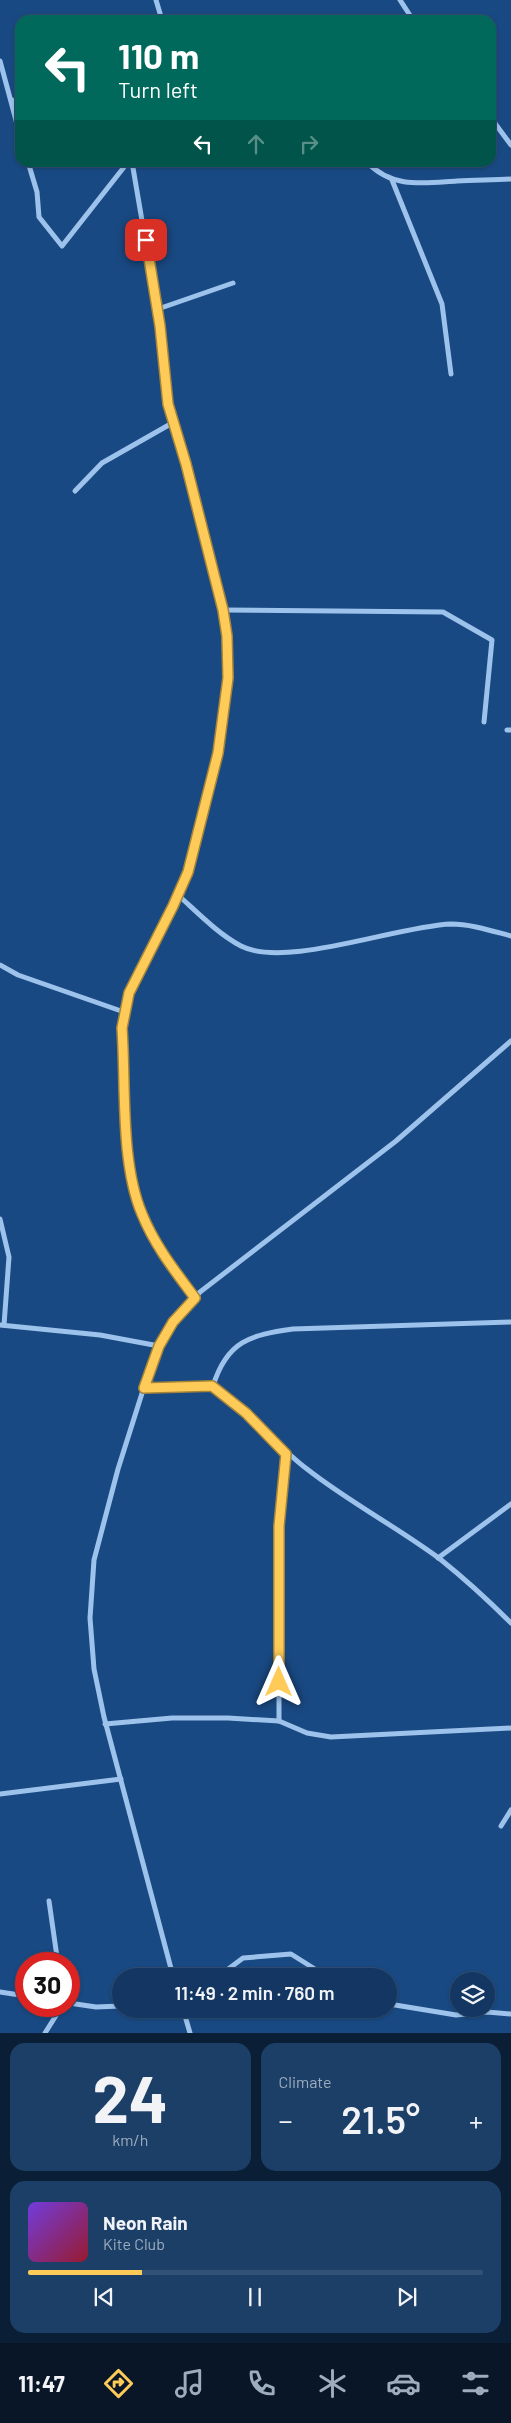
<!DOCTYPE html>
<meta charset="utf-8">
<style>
body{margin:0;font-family:Barlow,sans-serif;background:#1c3f68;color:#f1f3f6;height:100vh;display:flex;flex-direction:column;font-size:19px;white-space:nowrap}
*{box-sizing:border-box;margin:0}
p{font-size:16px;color:#9dacbe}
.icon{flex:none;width:28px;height:28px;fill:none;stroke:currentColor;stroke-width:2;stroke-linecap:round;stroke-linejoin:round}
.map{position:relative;height:2033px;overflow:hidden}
.side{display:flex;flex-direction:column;gap:10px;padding:10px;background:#0a1e36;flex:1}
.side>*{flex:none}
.hud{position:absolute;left:15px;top:15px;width:481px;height:152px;border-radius:15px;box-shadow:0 1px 4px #0004,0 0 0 1px #325177;background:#00695c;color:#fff;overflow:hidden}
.fabs{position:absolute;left:450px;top:1972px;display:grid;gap:10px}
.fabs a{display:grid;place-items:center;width:45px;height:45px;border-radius:50%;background:#133762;box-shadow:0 1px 4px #0004,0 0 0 1px #325177;font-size:25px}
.speed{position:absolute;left:15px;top:1952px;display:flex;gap:10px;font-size:25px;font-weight:700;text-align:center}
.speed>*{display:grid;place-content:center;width:65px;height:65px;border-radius:50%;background:#133762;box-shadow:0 1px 4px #0004,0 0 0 1px #325177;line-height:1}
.speed .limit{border:8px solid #d22;background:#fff;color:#111}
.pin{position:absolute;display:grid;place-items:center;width:42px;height:42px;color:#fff;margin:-21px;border-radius:10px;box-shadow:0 2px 8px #0006}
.me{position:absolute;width:55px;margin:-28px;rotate:0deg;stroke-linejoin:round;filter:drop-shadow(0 0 4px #0008)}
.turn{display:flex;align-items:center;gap:18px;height:105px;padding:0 20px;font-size:22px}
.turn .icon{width:65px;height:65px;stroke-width:2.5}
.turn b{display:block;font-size:35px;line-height:42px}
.lanes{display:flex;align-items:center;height:48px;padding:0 20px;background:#0003;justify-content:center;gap:25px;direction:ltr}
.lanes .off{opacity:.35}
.big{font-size:38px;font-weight:600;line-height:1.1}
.side .tile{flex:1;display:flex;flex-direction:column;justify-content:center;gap:8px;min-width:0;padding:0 18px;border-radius:15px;background:#1c3f68}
.side .dial{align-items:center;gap:0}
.dial b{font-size:65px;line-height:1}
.song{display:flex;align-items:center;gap:15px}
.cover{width:60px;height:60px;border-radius:8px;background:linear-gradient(135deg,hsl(260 70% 55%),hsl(350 70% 35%))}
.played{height:5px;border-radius:2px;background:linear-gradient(90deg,#fecb58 25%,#325177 25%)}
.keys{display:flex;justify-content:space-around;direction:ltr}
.heat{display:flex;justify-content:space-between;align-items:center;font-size:28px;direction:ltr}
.side .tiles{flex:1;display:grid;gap:10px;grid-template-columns:1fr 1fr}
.tile:last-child{grid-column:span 2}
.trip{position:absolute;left:112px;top:1968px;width:285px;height:50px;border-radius:25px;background:#133762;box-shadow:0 1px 4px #0004,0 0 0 1px #325177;font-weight:600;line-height:50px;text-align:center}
.dock{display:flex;height:80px;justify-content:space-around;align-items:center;background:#081627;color:#9dacbe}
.dock .icon{width:35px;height:35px}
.dock .current{color:#fecb58}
.dock b{font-size:22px;color:#f1f3f6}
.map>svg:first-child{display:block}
</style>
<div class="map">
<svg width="511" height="2033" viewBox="0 0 511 2033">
<rect width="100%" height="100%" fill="#194982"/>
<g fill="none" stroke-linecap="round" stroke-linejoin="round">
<g stroke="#9dc2eb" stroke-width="5">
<polyline points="156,0 162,20"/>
<polyline points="400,0 413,20"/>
<polyline points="0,61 20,135"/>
<polyline points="12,100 20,106"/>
<polyline points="491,118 511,145"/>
<polyline points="28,162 37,192 39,217 62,246 128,162"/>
<polyline points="132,162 160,326 168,404 205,536 223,610 227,636 228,678 218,753 211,790 188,872 173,906 129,993 122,1028 130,1168 141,1213 162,1255 195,1298"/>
<path d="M367,162c25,27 57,21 90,19 18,-1 36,-1 54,-2"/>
<polyline points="392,180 442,304 451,374"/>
<polyline points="158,309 233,283"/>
<polyline points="75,491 102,463 174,422"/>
<polyline points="223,610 443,612 492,640 484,722"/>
<polyline points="507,730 511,730"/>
<path d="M178,895c19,17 40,39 63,51 44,23 156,-20 210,-22 20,0 41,7 60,12"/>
<polyline points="0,965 18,975 124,1012"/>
<polyline points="0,1219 9,1257 4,1325"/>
<polyline points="0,1325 100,1335 159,1346"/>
<path d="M213,1386c14,-45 37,-51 80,-57l218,-7"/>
<path d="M144,1387l69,-1c35,23 61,58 94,83 42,33 90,58 133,90 25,20 48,41 71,64"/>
<polyline points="438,1558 511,1504"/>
<polyline points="279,1721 279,1526 286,1454"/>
<polyline points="105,1724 172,1718 228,1718 279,1721 307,1733 331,1737 511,1728"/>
<polyline points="0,1794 121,1779"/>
<polyline points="501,1826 511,1810"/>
<polyline points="49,1901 58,1964"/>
<polyline points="173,1976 104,1717 94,1669 90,1618 94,1560 118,1469 144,1387 159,1346 173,1322 200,1292 396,1141 511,1041"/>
<polyline points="219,1976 243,1958 291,1954 326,1976"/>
<polyline points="0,1992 26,1996"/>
<polyline points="69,2003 96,2007 121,2006"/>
<polyline points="389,2004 456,2015 487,2012 511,2014"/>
<polyline points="183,2009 190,2033"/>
<polyline points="45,2033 62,2006"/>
</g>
</g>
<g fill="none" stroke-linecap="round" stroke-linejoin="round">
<defs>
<path id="route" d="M146,240l14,86 8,78 18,60 37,146 4,26 1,42 -10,75 -30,119 -15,34 -44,87 -7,35c4,57 -2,134 20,186 13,32 33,57 53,84l-22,24 -14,24 -15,42 68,-2 34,27 40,41 -7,72v156"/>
</defs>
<use href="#route" stroke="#a58439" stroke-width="12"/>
<use href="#route" stroke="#fecb58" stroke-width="9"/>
</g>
</svg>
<div class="fabs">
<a><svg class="icon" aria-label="layers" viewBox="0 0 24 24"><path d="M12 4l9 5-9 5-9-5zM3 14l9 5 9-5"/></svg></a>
</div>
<div class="speed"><div class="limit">30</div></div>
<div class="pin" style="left:146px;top:240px;background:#d93025"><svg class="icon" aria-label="arrive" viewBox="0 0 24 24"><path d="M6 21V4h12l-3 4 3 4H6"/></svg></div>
<svg class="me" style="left:279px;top:1682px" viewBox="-20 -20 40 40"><path d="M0-17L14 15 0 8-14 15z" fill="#fecb58" stroke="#fff" stroke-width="4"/></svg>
<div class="trip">11:49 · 2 min · 760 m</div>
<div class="hud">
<div class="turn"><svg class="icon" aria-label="left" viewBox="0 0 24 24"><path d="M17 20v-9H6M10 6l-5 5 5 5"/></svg><div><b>110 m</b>Turn left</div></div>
<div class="lanes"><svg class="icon" aria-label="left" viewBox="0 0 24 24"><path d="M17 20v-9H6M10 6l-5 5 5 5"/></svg><svg class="icon off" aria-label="ahead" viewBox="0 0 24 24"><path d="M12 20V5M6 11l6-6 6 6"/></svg><svg class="icon off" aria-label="right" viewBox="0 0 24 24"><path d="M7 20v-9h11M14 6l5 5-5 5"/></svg></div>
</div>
</div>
<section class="side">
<div class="tiles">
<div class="tile dial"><b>24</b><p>km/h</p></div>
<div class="tile"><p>Climate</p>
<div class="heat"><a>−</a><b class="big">21.5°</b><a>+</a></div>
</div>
<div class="tile">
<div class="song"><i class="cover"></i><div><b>Neon Rain</b><p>Kite Club</p></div></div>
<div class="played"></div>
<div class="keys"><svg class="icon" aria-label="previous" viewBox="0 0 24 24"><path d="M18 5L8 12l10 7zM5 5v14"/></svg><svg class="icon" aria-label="pause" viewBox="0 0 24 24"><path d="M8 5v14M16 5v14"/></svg><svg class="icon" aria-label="next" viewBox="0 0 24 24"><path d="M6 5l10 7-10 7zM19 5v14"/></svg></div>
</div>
</div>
</section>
<nav class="dock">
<b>11:47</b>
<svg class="icon current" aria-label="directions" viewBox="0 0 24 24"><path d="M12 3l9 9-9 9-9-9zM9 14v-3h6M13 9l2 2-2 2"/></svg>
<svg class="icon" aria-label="music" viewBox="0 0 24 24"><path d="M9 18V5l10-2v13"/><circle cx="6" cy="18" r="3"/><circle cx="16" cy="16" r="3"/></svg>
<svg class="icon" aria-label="phone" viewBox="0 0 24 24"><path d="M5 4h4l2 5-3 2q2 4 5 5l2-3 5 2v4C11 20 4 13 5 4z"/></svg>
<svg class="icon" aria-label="climate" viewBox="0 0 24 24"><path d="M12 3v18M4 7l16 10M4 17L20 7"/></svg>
<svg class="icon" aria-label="car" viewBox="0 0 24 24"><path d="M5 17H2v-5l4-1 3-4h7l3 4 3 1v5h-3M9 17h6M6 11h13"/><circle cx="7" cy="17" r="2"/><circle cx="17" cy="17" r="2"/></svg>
<svg class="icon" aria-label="filters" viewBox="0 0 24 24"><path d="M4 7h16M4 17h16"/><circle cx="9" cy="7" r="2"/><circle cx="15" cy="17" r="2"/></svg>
</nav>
